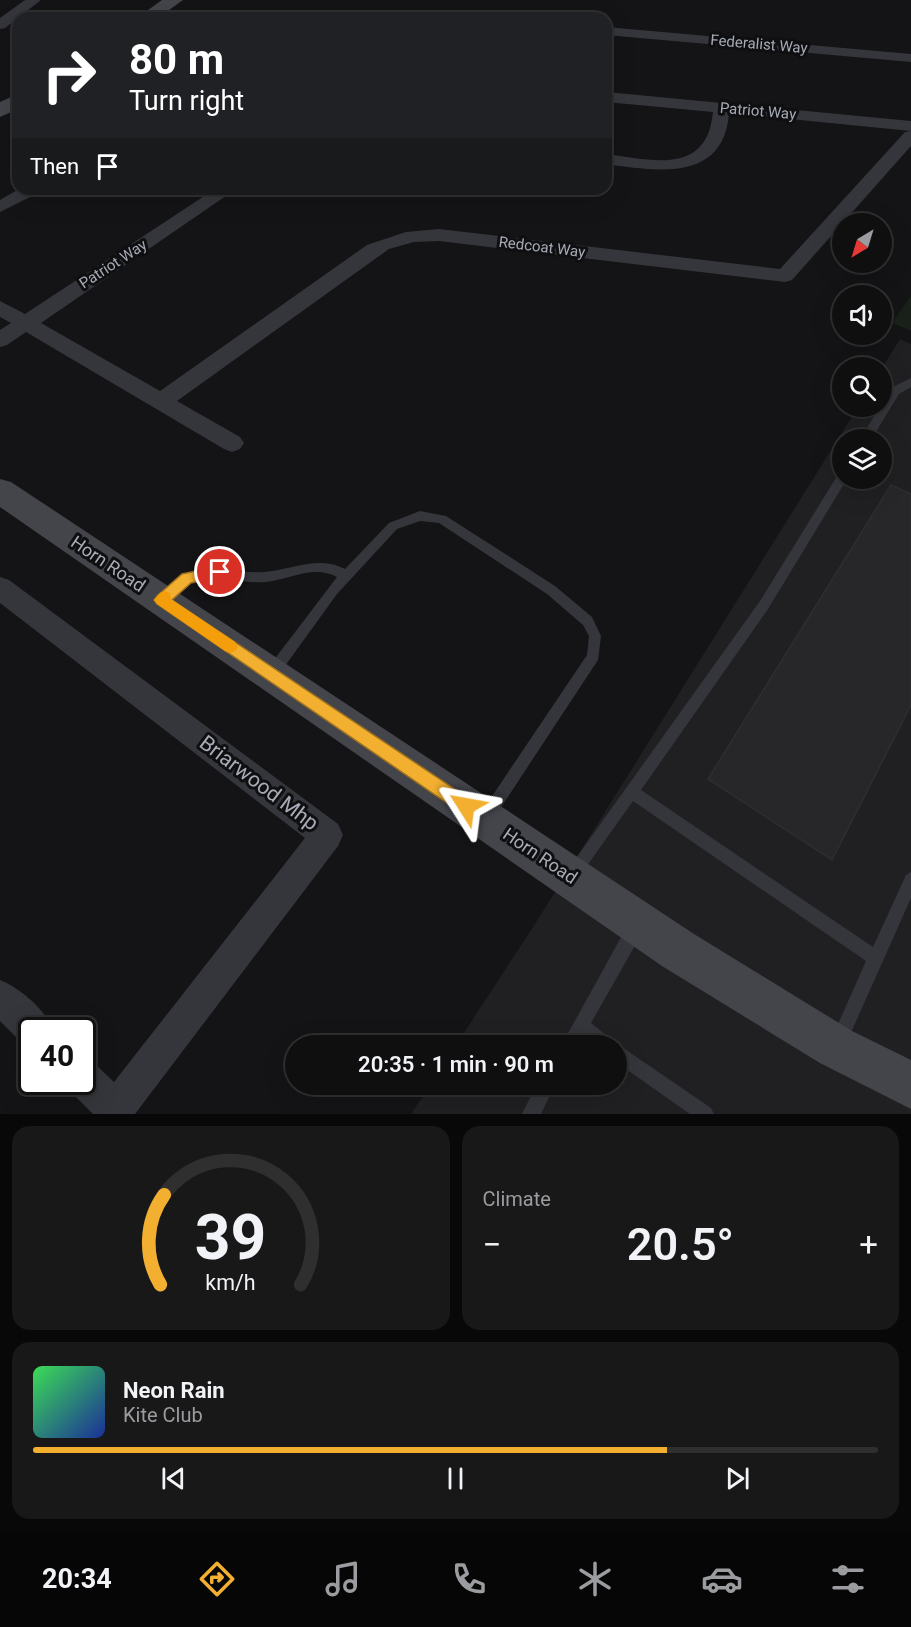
<!DOCTYPE html>
<meta charset="utf-8">
<style>
body{margin:0;font-family:Roboto,sans-serif;background:#181819;color:#f1f3f6;height:100vh;display:flex;flex-direction:column;font-size:22px;white-space:nowrap}
*{box-sizing:border-box;margin:0}
p{font-size:20px;color:#9b9c9f}
.icon{flex:none;width:33px;height:33px;fill:none;stroke:currentColor;stroke-width:2;stroke-linecap:round;stroke-linejoin:round}
.map{position:relative;height:1114px;overflow:hidden}
.panel{display:flex;flex-direction:column;gap:12px;padding:12px;background:#080809;flex:1}
.panel>*{flex:none}
.hud{position:absolute;left:12px;top:12px;width:600px;height:183px;border-radius:18px;box-shadow:0 6px 24px #0002,0 0 0 2px #2f2f30;background:#202124;color:#fff;overflow:hidden}
.needle{width:39px;rotate:218deg}
.controls{position:absolute;left:832px;top:213px;display:grid;gap:12px}
.controls a{display:grid;place-items:center;width:60px;height:60px;border-radius:50%;background:#0f0f10;box-shadow:0 6px 24px #0002,0 0 0 2px #2f2f30;font-size:30px}
.speed{position:absolute;left:18px;top:1017px;display:flex;gap:12px;font-size:30px;font-weight:700;text-align:center}
.speed>*{display:grid;place-content:center;width:78px;height:78px;border-radius:50%;background:#0f0f10;box-shadow:0 6px 24px #0002,0 0 0 2px #2f2f30;line-height:1}
.speed .limit{border:3px solid #111;border-radius:9px;background:#fff;color:#111}
.pin{position:absolute;display:grid;place-items:center;width:51px;height:51px;color:#fff;margin:-26px;border:3px solid #fff;border-radius:50%;box-shadow:0 2px 6px #0007}
.me{position:absolute;width:66px;margin:-33px;rotate:304deg;stroke-linejoin:round;filter:drop-shadow(0 0 4px #0008)}
.turn{display:flex;align-items:center;gap:21px;height:126px;padding:0 18px;font-size:27px}
.turn .icon{width:78px;height:78px;stroke-width:2.5}
.turn b{display:block;font-size:42px;line-height:51px}
.then{display:flex;align-items:center;height:57px;padding:0 18px;background:#0003;gap:12px;font-size:22px}
.big{font-size:45px;font-weight:600;line-height:1.1}
.panel .tile{flex:1;display:flex;flex-direction:column;justify-content:center;gap:9px;min-width:0;padding:0 21px;border-radius:18px;background:#181819}
.panel .dial{align-items:center;gap:0}
.dial svg{height:156px;overflow:visible;fill:none;stroke:#2f2f30;stroke-width:7;stroke-linecap:round;text-anchor:middle}
.dial text{fill:#f1f3f6;stroke:none}
.song{display:flex;align-items:center;gap:18px}
.cover{width:72px;height:72px;border-radius:9px;background:linear-gradient(135deg,hsl(130 70% 55%),hsl(230 70% 35%))}
.played{height:6px;border-radius:3px;background:linear-gradient(90deg,#f2af30 75%,#2f2f30 75%)}
.keys{display:flex;justify-content:space-around;direction:ltr}
.heat{display:flex;justify-content:space-between;align-items:center;font-size:33px;direction:ltr}
.panel .tiles{flex:1;display:grid;gap:12px;grid-template-columns:1fr 1fr}
.tile:last-child{grid-column:span 2}
.trip{position:absolute;left:285px;top:1035px;width:342px;height:60px;border-radius:30px;background:#0f0f10;box-shadow:0 6px 24px #0002,0 0 0 2px #2f2f30;font-weight:600;line-height:60px;text-align:center}
.menu{display:flex;height:96px;justify-content:space-around;align-items:center;background:#060606;color:#9b9c9f}
.menu .icon{width:42px;height:42px}
.menu .selected{color:#f2af30}
.menu b{font-size:27px;color:#f1f3f6}
.map>svg:first-child{display:block}
</style>
<div class="map">
<svg width="911" height="1114" viewBox="0 0 911 1114">
<rect width="100%" height="100%" fill="#141416"/>
<path fill="#202023" fill-rule="evenodd" d="M900,339l11,5v770h-500l20,-29 185,-1v-38l-160,-1 79,-121 323,-517 24,-1v-38zM843,440h39v38h-39z"/>
<polygon fill="#1a211b" points="911,296 911,331 892,323"/>
<polygon fill="#27272a" stroke="#2e2e32" stroke-width="1.5" points="891,485 911,494 911,705 832,860 708,779"/>
<g fill="none" stroke-linecap="round" stroke-linejoin="round">
<g fill="#35363b" fill-rule="evenodd">
<polygon points="911,378 911,387 899,394 871,440 860,440 880,406 882,406 891,388"/>
<polygon points="843,472 843,478 847,479 768,609 641,790 873,947 906,875 911,872 911,898 845,1046 839,1048 833,1046 831,1040 866,961 633,801 579,877 574,880 569,877 566,872 760,601 839,473"/>
<path d="M420,511l26,5 109,70 37,31 9,19 -3,24 -106,161 -5,2 -5,-2 -2,-5 2,-5 105,-156 2,-19 -6,-11 -36,-31 -108,-71 -19,-2 -23,8 -60,65 -60,83 -5,2 -5,-2 -2,-4 2,-4 70,-92c-23,-13 -48,3 -72,5 -22,2 -44,-7 -65,-3 -14,3 -24,15 -34,25l-4,1 -4,-1 -2,-4c3,-7 10,-12 15,-17 29,-24 60,-9 93,-11 28,-2 53,-17 81,-3l44,-46z"/>
<polygon points="635,921 641,923 643,929 641,935 591,1023 616,1043 711,1108 714,1114 690,1114 616,1062 616,1046 594,1046 583,1038 579,1046 561,1046 629,923"/>
<polygon points="537,1084 555,1084 541,1114 522,1114"/>
</g>
<g fill="#35363b" fill-rule="evenodd">
<polygon points="25,0 41,0 5,28 0,29 0,18"/>
<polygon points="393,10 442,14 449,18 340,18 347,14"/>
<polygon points="606,27 911,54 911,62 606,35"/>
<path d="M606,92l305,29v10l-182,-18c-5,70 -73,58 -123,51v-10c46,6 101,22 107,-42l-107,-10z"/>
<polygon points="911,131 911,146 792,280 785,282 439,241 414,242 389,249 177,401 240,437 244,443 240,449 232,452 224,449 26,332 7,345 0,347 0,330 11,323 0,317 0,301 25,314 215,189 236,189 41,323 160,391 367,245 406,232 439,229 780,269 905,132"/>
<polygon points="19,189 41,189 38,193 0,212 0,200"/>
<polygon points="0,577 9,580 338,824 343,835 338,846 135,1114 93,1114 69,1090 66,1082 82,1082 82,1059 95,1064 114,1082 305,838 0,603"/>
<path d="M0,980c20,8 46,30 53,50h-21v16l-10,-3 -22,-22z"/>
</g>
<g fill="#43454b" fill-rule="evenodd">
<polygon points="162,0 183,0 158,18 137,18"/>
<polygon points="18,94 18,109 0,117 0,102"/>
<polygon points="0,479 11,482 694,934 852,1031 911,1060 911,1109 820,1063 662,966 0,507"/>
</g>
</g>
<polygon fill="#f2af30" stroke="#9d721f" stroke-width="1.5" points="220,566 225,568 227,572 225,576 191,583 172,600 471,800 474,806 471,812 466,814 460,812 157,604 154,600 157,596 182,574"/>
<polygon fill="#f59e0b" points="165,591 170,593 171,599 235,642 238,647 235,651 230,653 225,651 157,604 154,600 160,593"/>
<g text-anchor="middle" stroke-width="6" stroke-linejoin="round" paint-order="stroke">
<g font-size="15" fill="#a6abb6" stroke="#0f0f11">
<text transform="translate(759 44) rotate(5)" y="5">Federalist Way</text>
<text transform="translate(758 111) rotate(5)" y="5">Patriot Way</text>
<text transform="translate(542 247) rotate(7)" y="5">Redcoat Way</text>
<text transform="translate(113 264) rotate(-33)" y="5">Patriot Way</text>
</g>
<g font-size="18" fill="#a6abb6" stroke="#0f0f11">
<text transform="translate(108 564) rotate(34)" y="6">Horn Road</text>
<text transform="translate(540 856) rotate(34)" y="6">Horn Road</text>
</g>
<g font-size="21" fill="#a6abb6" stroke="#0f0f11">
<text transform="translate(259 783) rotate(37)" y="7">Briarwood Mhp</text>
</g>
</g>
</svg>
<div class="controls">
<a><svg class="needle" viewBox="-14 -14 28 28"><path d="M0-13l5 13h-10z" fill="#e53935"/><path d="M0 13l5-13h-10z" fill="#9b9c9f"/></svg></a>
<a><svg class="icon" aria-label="sound" viewBox="0 0 24 24"><path d="M4 9h4l5-4v14l-5-4H4zM17 9q2 3 0 6"/></svg></a>
<a><svg class="icon" aria-label="search" viewBox="0 0 24 24"><circle cx="10" cy="10" r="6"/><path d="M15 15l6 6"/></svg></a>
<a><svg class="icon" aria-label="layers" viewBox="0 0 24 24"><path d="M12 4l9 5-9 5-9-5zM3 14l9 5 9-5"/></svg></a>
</div>
<div class="speed"><div class="limit">40</div></div>
<div class="pin" style="left:220px;top:572px;background:#d93025"><svg class="icon" aria-label="arrive" viewBox="0 0 24 24"><path d="M6 21V4h12l-3 4 3 4H6"/></svg></div>
<svg class="me" style="left:466px;top:806px" viewBox="-20 -20 40 40"><path d="M0-17L14 15 0 8-14 15z" fill="#f2af30" stroke="#fff" stroke-width="4"/></svg>
<div class="trip">20:35 · 1 min · 90 m</div>
<div class="hud">
<div class="turn"><svg class="icon" aria-label="right" viewBox="0 0 24 24"><path d="M7 20v-9h11M14 6l5 5-5 5"/></svg><div><b>80 m</b>Turn right</div></div>
<div class="then">Then<svg class="icon" aria-label="arrive" viewBox="0 0 24 24"><path d="M6 21V4h12l-3 4 3 4H6"/></svg></div>
</div>
</div>
<section class="panel">
<div class="tiles">
<div class="tile dial"><svg viewBox="0 0 100 80">
<path d="M14 69A42 42 0 1 1 86 69"/>
<path d="M14 69A42 42 0 0 1 16 23" stroke="#f2af30"/>
<text x="50" y="56" font-size="32" font-weight="700">39</text>
<text x="50" y="72" font-size="11">km/h</text>
</svg></div>
<div class="tile"><p>Climate</p>
<div class="heat"><a>−</a><b class="big">20.5°</b><a>+</a></div>
</div>
<div class="tile">
<div class="song"><i class="cover"></i><div><b>Neon Rain</b><p>Kite Club</p></div></div>
<div class="played"></div>
<div class="keys"><svg class="icon" aria-label="previous" viewBox="0 0 24 24"><path d="M18 5L8 12l10 7zM5 5v14"/></svg><svg class="icon" aria-label="pause" viewBox="0 0 24 24"><path d="M8 5v14M16 5v14"/></svg><svg class="icon" aria-label="next" viewBox="0 0 24 24"><path d="M6 5l10 7-10 7zM19 5v14"/></svg></div>
</div>
</div>
</section>
<nav class="menu">
<b>20:34</b>
<svg class="icon selected" aria-label="directions" viewBox="0 0 24 24"><path d="M12 3l9 9-9 9-9-9zM9 14v-3h6M13 9l2 2-2 2"/></svg>
<svg class="icon" aria-label="music" viewBox="0 0 24 24"><path d="M9 18V5l10-2v13"/><circle cx="6" cy="18" r="3"/><circle cx="16" cy="16" r="3"/></svg>
<svg class="icon" aria-label="phone" viewBox="0 0 24 24"><path d="M5 4h4l2 5-3 2q2 4 5 5l2-3 5 2v4C11 20 4 13 5 4z"/></svg>
<svg class="icon" aria-label="climate" viewBox="0 0 24 24"><path d="M12 3v18M4 7l16 10M4 17L20 7"/></svg>
<svg class="icon" aria-label="car" viewBox="0 0 24 24"><path d="M5 17H2v-5l4-1 3-4h7l3 4 3 1v5h-3M9 17h6M6 11h13"/><circle cx="7" cy="17" r="2"/><circle cx="17" cy="17" r="2"/></svg>
<svg class="icon" aria-label="filters" viewBox="0 0 24 24"><path d="M4 7h16M4 17h16"/><circle cx="9" cy="7" r="2"/><circle cx="15" cy="17" r="2"/></svg>
</nav>
